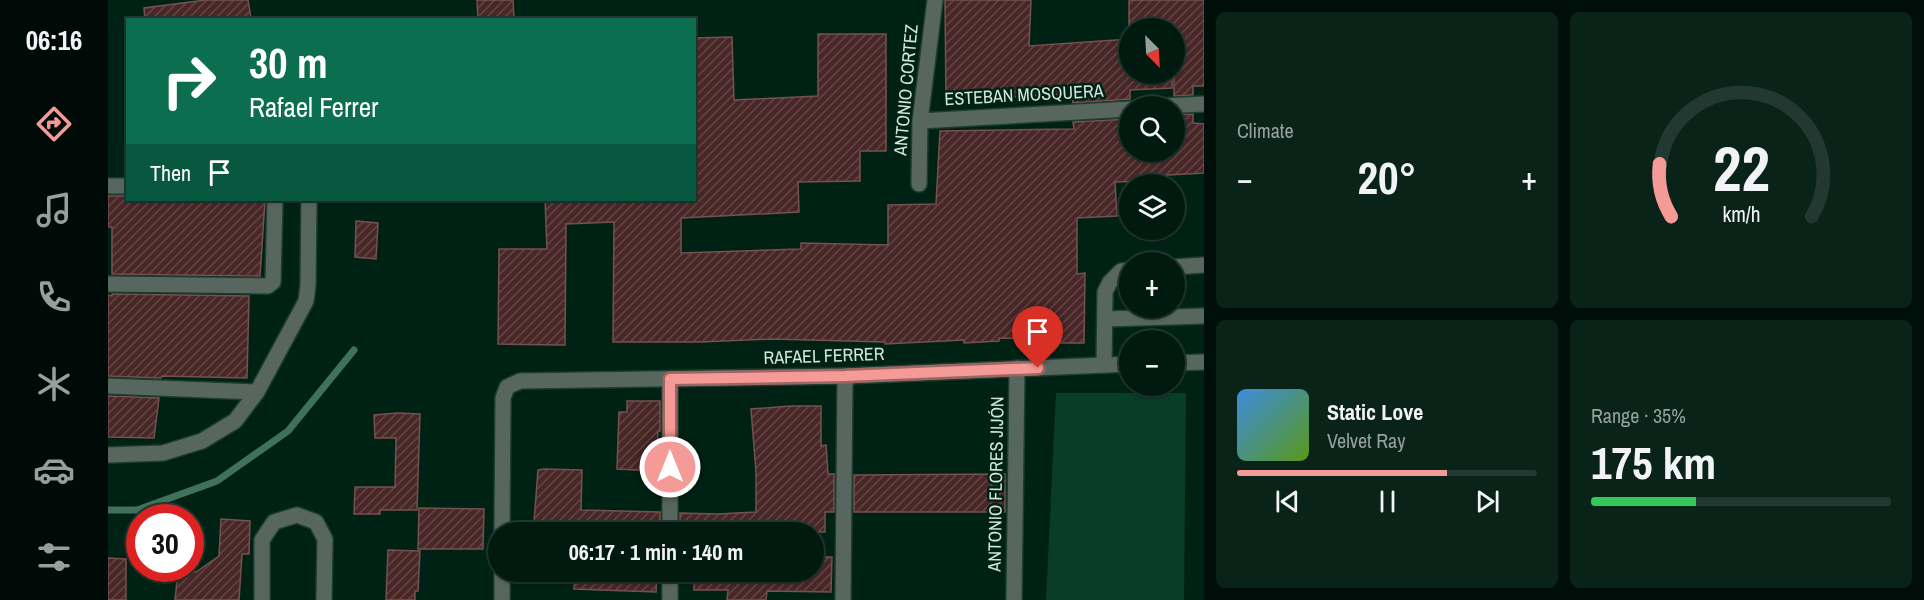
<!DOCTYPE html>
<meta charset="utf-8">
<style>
body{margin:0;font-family:"Archivo Narrow",sans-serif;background:#0a2319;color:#f1f3f6;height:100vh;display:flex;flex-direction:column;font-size:22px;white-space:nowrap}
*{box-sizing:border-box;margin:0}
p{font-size:20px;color:#95a19f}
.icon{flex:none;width:33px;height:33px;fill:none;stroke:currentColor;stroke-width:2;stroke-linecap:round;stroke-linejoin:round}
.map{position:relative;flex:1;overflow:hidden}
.details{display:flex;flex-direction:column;gap:12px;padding:12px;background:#000e09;width:720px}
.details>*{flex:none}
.banner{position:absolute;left:18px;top:18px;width:570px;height:183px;border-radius:0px;box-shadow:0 2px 4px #0004,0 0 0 2px #223830;background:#0b6e4f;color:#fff;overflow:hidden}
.needle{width:39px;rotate:156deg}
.controls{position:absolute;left:1011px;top:18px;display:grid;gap:12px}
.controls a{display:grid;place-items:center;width:66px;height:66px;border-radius:50%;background:#001a10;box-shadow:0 2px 4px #0004,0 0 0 2px #223830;font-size:30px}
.speed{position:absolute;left:18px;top:504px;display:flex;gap:12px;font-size:30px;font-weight:700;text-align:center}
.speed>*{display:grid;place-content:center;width:78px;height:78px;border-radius:50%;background:#001a10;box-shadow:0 2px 4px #0004,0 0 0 2px #223830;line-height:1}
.speed .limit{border:9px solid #d22;background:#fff;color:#111}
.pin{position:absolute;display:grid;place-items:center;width:51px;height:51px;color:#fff;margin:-62px -26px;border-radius:50% 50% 50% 0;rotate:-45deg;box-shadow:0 0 6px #0007}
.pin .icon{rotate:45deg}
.me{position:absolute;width:66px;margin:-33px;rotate:0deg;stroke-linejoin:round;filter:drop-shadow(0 0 4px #0008)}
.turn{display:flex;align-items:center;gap:21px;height:126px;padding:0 24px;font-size:27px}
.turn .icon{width:78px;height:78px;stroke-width:2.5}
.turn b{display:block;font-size:42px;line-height:51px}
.then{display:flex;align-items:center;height:57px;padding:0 24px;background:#0003;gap:12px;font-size:22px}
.big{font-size:45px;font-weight:700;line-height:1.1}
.details .card{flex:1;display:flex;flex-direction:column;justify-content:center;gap:9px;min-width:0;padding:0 21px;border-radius:9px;background:#0a2319}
.details .dial{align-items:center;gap:0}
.dial svg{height:156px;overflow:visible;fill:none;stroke:#223830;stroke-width:7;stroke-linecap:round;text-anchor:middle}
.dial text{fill:#f1f3f6;stroke:none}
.song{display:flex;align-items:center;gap:18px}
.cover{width:72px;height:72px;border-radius:9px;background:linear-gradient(135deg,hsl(210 70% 55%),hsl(90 70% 35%))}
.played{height:6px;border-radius:3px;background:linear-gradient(90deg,#f59b97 70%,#223830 70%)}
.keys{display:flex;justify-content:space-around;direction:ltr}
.heat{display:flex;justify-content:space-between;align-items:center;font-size:33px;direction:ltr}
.charge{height:9px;border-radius:4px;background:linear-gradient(90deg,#34c759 35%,#223830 0)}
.details .tiles{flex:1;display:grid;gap:12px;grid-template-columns:repeat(2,1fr)}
.trip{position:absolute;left:380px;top:522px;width:336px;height:60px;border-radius:30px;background:#001a10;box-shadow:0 2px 4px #0004,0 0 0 2px #223830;font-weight:700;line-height:60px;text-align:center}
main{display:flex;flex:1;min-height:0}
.tabs{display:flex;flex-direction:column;width:108px;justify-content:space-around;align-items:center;background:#000a06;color:#95a19f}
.tabs .icon{width:42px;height:42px}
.tabs .current{color:#f59b97}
.tabs b{font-size:27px;color:#f1f3f6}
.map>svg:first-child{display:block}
</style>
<main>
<nav class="tabs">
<b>06:16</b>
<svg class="icon current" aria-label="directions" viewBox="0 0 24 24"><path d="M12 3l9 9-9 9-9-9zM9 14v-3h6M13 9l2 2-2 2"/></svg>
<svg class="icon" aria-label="music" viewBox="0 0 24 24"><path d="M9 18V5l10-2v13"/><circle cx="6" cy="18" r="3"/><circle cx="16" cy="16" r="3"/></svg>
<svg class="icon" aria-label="phone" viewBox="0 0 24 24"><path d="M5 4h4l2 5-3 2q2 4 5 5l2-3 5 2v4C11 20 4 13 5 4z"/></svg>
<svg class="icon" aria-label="climate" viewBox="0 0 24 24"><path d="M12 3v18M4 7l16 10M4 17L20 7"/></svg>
<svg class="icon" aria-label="car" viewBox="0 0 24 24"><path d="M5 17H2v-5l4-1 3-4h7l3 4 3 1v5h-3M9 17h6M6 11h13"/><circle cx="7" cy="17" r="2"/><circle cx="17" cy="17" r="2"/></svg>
<svg class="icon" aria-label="filters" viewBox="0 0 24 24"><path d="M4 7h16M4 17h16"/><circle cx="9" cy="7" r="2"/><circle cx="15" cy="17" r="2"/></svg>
</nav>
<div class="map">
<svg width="1096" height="600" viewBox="0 0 1096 600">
<defs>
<pattern id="building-hatch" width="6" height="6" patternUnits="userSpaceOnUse" patternTransform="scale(1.5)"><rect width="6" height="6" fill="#482726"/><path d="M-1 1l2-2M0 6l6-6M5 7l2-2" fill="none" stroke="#624645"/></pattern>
</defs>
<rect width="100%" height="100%" fill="#002215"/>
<polygon fill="#0a3c2a" points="948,393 1078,393 1076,600 938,600"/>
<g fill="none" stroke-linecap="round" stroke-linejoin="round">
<polyline stroke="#40715b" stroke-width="7" points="0,510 29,510 109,481 180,431 246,350"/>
</g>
<g fill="url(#building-hatch)" stroke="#75514f" stroke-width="1.5">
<polygon points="98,0 140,0 143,18 37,20 36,8"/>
<polygon points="369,0 405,0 406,20 370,20"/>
<polygon points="837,0 923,0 921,46 1022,39 1022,74 1064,74 1064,88 1022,90 1022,99 965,103 964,94 838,100"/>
<polygon points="1021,0 1096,0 1096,86 1085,86 1085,95 1066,96 1066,28 1021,28"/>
<polygon points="710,34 778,34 778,151 752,151 752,181 690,182 691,212 573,218 573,253 693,249 693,243 780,245 780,205 828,204 832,131 966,129 965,122 1022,119 1022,152 1066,152 1066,115 1085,114 1085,123 1096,124 1096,173 1042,176 1043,181 1007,182 1009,216 969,218 969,274 977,273 976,343 934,343 934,339 891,338 891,341 856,343 856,340 777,344 777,342 665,339 592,342 505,342 506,222 458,224 457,345 390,344 391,249 439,249 437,200 586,200 586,38 624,37 626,100 710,96"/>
<polygon points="0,196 20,196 20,200 157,200 152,276 4,274 4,227 0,227"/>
<polygon points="248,221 270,223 268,259 247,257"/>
<polygon points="4,294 141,296 139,378 54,376 53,378 0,376 0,295 4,296"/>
<polygon points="0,396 51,398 46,438 0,437"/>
<polygon points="519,401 552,401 552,431 550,431 548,471 509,469 511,412 519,412"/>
<polygon points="683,406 713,406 713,446 718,445 720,474 726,474 726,512 717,512 717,532 572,532 572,513 610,514 648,512 648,472 643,409"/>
<polygon points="290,413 312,414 309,510 272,510 272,514 246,514 247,487 287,487 288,438 267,438 266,415"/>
<polygon points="436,469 474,470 473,510 552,512 552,532 455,532 455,524 426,522 430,470"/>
<polygon points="897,474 897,512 746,512 746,475"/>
<polygon points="311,508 376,509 375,549 310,549"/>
<polygon points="113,519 142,521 141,554 134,554 131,600 67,600 70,571 88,572 111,556"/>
<polygon points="280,550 312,551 310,591 307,591 307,600 278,600"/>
<polygon points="705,557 724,557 723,592 659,591 658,600 619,600 620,590 586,590 586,572 705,572"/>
<polygon points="0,558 18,559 18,600 0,600"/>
<polygon points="467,572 549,572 548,592 466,589"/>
</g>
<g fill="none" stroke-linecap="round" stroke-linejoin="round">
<defs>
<g id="minor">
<polyline points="1056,106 1096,104"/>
<polyline points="812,121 1022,109"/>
<polyline points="811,184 812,121 827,0"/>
<polyline points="0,186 20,186"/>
<polyline points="1066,267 1096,265"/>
<polyline points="0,284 160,286 165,282 167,200"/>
<polyline points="997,319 1096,316"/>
<polyline points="1066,363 1096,362"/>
<polyline points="996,365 997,292 1002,282 1013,271 1022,270"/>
<polyline points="562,379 562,532"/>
<polyline points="0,386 149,392"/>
<polyline points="0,455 55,453 94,441 127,421 149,392 198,301 200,285 201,200"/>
<polyline points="394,532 395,398 399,387 412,381 737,376 1022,364"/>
<polyline points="562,572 562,600"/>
<polyline points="154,600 154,540 166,522 189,515 208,522 217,539 216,600"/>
<polyline points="394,600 394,572"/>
<polyline points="735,600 737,376"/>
<polyline points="906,600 909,368"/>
</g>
</defs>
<use href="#minor" stroke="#1d3d31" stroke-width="18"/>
<use href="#minor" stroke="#57675f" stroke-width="15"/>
</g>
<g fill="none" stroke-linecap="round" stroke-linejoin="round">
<defs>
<polyline id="route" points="562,467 562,379 737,376 930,368"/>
</defs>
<use href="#route" stroke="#9f6562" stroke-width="15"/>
<use href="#route" stroke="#f59b97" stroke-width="10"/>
</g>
<g text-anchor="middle" stroke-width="5" stroke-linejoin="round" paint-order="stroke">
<g font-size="18" fill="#d2e6dc" stroke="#002215">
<text transform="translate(798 90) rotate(-85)" y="6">ANTONIO CORTEZ</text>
<text transform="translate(916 95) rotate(-3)" y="6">ESTEBAN MOSQUERA</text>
<text transform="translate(716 356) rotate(-2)" y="6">RAFAEL FERRER</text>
<text transform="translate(888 484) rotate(-89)" y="6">ANTONIO FLORES JIJÓN</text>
</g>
</g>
</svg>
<div class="controls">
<a><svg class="needle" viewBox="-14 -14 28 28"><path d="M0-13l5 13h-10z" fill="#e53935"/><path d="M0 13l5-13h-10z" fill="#95a19f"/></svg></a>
<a><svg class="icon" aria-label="search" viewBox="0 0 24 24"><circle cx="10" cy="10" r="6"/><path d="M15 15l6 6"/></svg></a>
<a><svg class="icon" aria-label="layers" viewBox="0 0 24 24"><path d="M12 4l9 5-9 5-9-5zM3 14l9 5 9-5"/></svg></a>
<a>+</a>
<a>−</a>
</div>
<div class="speed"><div class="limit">30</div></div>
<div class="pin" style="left:930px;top:368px;background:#d93025"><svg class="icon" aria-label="arrive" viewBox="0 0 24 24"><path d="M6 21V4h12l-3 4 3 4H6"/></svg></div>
<svg class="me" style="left:562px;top:467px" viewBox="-20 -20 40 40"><circle r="17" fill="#f59b97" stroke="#fff" stroke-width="3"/><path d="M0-11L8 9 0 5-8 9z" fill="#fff"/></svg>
<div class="trip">06:17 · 1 min · 140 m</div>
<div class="banner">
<div class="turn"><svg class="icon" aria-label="right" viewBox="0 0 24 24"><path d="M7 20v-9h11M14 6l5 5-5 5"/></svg><div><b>30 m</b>Rafael Ferrer</div></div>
<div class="then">Then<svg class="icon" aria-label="arrive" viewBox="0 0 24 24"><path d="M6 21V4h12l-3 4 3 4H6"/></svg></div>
</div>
</div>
<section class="details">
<div class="tiles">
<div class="card"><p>Climate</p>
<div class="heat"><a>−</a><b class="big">20°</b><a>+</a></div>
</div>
<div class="card dial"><svg viewBox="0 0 100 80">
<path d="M14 69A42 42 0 1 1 86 69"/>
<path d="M14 69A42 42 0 0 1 8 42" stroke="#f59b97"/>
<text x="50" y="56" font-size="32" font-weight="700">22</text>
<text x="50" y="72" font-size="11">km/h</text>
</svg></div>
<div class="card">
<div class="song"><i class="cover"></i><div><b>Static Love</b><p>Velvet Ray</p></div></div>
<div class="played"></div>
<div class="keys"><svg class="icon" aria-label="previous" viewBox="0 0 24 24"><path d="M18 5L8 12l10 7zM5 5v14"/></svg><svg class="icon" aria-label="pause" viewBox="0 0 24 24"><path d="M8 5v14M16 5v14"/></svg><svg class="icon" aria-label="next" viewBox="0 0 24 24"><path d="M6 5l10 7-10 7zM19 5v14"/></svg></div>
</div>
<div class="card"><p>Range · 35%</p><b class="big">175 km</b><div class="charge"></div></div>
</div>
</section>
</main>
